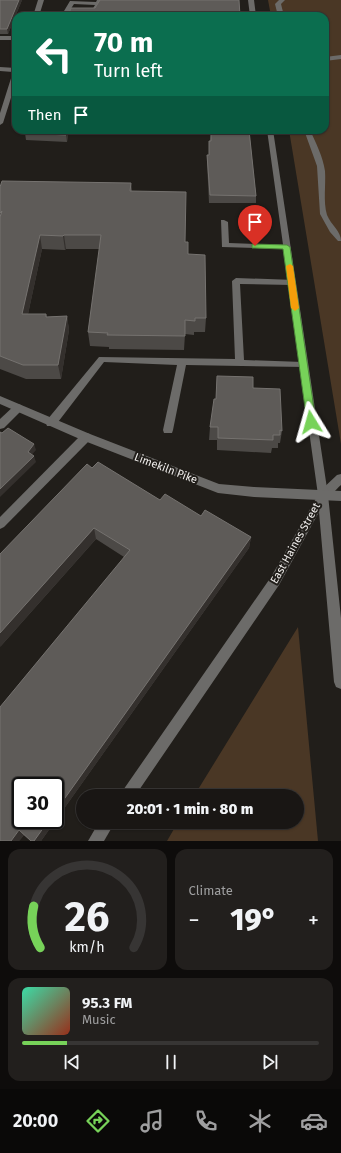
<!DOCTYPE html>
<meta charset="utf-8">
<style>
body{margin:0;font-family:"Fira Sans",sans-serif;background:#221f1d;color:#f1f3f6;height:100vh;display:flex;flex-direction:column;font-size:15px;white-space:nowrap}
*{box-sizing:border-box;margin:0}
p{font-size:13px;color:#9f9fa0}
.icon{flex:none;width:22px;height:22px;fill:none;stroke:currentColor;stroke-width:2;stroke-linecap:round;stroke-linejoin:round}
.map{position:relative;height:841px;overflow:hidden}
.panel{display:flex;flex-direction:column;gap:8px;padding:8px;background:#0e0c0b;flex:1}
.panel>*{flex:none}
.top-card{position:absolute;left:12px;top:12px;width:317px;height:122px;border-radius:12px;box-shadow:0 1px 3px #0004,0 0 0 1px #373534;background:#0b6e4f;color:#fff;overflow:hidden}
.speed{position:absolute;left:12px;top:777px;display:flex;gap:8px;font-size:20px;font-weight:700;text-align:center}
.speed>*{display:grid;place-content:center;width:52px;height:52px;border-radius:50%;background:#191614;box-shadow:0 1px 3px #0004,0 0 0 1px #373534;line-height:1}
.speed .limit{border:2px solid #111;border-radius:6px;background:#fff;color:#111}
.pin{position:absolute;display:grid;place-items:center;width:34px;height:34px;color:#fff;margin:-41px -17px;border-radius:50% 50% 50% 0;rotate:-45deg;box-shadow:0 0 4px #0007}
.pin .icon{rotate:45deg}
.me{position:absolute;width:44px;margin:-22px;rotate:352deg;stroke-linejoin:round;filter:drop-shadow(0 0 3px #0008)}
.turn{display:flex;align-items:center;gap:14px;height:84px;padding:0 16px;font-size:18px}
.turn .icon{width:52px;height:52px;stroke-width:2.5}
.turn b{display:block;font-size:28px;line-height:34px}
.then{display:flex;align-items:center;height:38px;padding:0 16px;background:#0003;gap:8px;font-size:15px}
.big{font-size:30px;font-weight:800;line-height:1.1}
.panel .widget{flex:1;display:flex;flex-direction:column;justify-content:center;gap:6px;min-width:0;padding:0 14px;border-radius:12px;background:#221f1d}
.panel .dial{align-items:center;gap:0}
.dial svg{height:104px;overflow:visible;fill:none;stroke:#373534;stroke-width:7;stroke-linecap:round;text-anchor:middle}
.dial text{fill:#f1f3f6;stroke:none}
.song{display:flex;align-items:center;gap:12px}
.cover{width:48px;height:48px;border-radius:6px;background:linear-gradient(135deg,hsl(160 70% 55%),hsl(10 70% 35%))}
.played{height:4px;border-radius:2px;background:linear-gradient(90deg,#77d259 15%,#373534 15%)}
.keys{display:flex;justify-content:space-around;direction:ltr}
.heat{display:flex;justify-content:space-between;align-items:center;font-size:22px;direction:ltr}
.panel .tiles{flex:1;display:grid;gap:8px;grid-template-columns:1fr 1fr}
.widget:last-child{grid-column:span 2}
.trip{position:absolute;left:76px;top:789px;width:228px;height:40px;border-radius:20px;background:#191614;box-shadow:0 1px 3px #0004,0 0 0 1px #373534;font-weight:800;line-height:40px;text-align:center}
.tabs{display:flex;height:64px;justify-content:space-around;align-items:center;background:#0a0908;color:#9f9fa0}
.tabs .icon{width:28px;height:28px}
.tabs .selected{color:#77d259}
.tabs b{font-size:18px;color:#f1f3f6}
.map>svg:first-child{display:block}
</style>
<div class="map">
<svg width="341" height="841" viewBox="0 0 341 841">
<rect width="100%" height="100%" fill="#211e1a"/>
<g fill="#4a3725">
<polygon points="268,0 341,0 341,444 289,130 325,130 325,16 271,16"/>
<polygon points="298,627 318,841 167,841 178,822 297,822 297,796 194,796"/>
</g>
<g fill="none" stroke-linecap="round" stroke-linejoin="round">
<g fill="#6c6b69" fill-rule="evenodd">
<path d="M97,0h6l-7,13h-29l-3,-2 6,-10 26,1zM74,4l21,1 -3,5h-22z"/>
<polygon points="279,0 285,0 281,4 284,16 278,16 275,4"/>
<rect x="0" y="36" width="16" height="4"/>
<polygon points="341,55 341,59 325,61 325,57"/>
<path d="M304,130h6c6,13 13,27 15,41 1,14 -2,30 2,44 4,10 14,16 14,26h-3l-8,-9 -10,-18 -3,-48z"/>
<polygon points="221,220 224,220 228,222 229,243 287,245 291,247 287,249 222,247"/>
<polygon points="236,278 295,280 296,282 292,285 240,284 244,360 303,362 306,363 308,365 306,367 186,365 173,430 172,433 164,433 163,430 177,365 104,362 55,426 47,426 46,423 47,420 99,357 235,359 232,281"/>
<polygon points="18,404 21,405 23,408 21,411 4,428 0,429 0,419 15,405"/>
<path d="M341,474v11c-6,5 -13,16 -22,13l-1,-3 1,-3 18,-17z"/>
</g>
<g fill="#6c6b69" fill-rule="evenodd">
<polygon points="38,0 44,0 39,16 33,16"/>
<polygon points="248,0 254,0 256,16 250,16"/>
<polygon points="0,67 16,68 16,82 3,123 0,125 0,113 13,72 0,71"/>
<polygon points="267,130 273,130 328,495 341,618 341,689 336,687 334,682 319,512 279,585 135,796 119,796 271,577 318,495"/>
<polygon points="86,433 90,434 91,437 90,440 4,527 0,529 0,517 82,434"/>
<polygon points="99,822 115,822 104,841 88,841"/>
</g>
<polygon fill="#6c6b69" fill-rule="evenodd" points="0,396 90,434 219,484 254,487 341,491 341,501 254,497 218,493 82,440 0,404"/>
</g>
<g fill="#4c4946">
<polygon points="0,0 22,0 8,34 0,34"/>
<polygon points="25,130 71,130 71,134 68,134 67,142 26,140 25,133"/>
<polygon points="214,130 249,130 256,196 256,203 209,203 207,162 207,155 209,155 209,141 210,141 211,134 214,134"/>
<polygon points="131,183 132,191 185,242 188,254 206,318 205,332 194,332 194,335 185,334 184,350 109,349 109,347 90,346 88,332 100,249 66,249 65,250 42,249 28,314 46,314 47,317 67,316 69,330 61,379 26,379 0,369 0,187"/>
<polygon points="217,376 253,388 282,431 280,443 278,443 278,448 272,448 271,453 217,450 217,440 209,440 210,427 216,399"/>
<polygon points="92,468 160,500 201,516 251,537 249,548 41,841 31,841 24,835 19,841 124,557 96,539 0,647"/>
</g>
<g fill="#34302d">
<polygon points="19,0 22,0 8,34 7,29"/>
<polygon points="67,130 68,130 68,134 67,142 66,135"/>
<polygon points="40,235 42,249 25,328 22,314"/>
<polygon points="64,235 66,249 65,250 63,236"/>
<polygon points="67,316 69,330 61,379 58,365"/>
<polygon points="34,444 36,450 29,458 28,452"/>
<polygon points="34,456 36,462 0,497 0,489"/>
<polygon points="94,528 96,539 0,647 0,633"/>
<polygon points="251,537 249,548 41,841 34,841 49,820 55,820 55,812"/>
<polygon points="19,830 24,835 19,841 11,841"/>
</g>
<g fill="#5e5b58" stroke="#75726f">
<polygon points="0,0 19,0 7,29 0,29"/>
<polygon points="100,0 239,0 240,16 68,16 71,8 95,8"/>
<polygon points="25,130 67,130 66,135 25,133"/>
<polygon points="215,130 249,130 256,196 210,195 207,155 209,155 209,141 211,141 211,134 215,134"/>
<polygon points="2,181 131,183 130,191 186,192 185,242 188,242 188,254 205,255 206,318 195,318 195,321 185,320 185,336 107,335 108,333 88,332 101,235 64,235 63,236 40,235 22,314 46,314 46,317 67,316 58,365 23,365 0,356 0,217 2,211 0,213 0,187"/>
<polygon points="217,376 253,377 253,388 280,389 282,431 280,430 280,435 273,435 273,440 218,438 218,427 210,427 214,399 216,399"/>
<polygon points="8,428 34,444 28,452 34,456 0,489 0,432 2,433"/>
<polygon points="98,462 160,500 165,494 201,516 205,510 251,537 55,812 55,786 21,786 21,820 49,820 34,841 31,841 19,830 11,841 0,841 0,707 130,550 94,528 0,633 0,554 87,464 92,468"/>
</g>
<polygon fill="#77d259" stroke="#4d883a" points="252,244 287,245 290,247 316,422 315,425 308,425 307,422 283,249 255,248 252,248"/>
<polygon fill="#f59e0b" points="290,264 293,266 299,308 295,311 291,308 286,266"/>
<g text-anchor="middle" stroke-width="4" stroke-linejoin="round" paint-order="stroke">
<g font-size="11" fill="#f2f0ee" stroke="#211e1a">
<text transform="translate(166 468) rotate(21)" y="4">Limekiln Pike</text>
<text transform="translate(295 543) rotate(-61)" y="4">East Haines Street</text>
</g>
</g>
</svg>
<div class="speed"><div class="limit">30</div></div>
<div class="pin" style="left:255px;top:246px;background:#d93025"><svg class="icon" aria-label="arrive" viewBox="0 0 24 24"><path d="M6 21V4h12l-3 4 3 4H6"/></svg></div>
<svg class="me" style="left:311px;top:422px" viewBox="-20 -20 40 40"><path d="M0-17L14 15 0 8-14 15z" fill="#77d259" stroke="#fff" stroke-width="4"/></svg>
<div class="trip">20:01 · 1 min · 80 m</div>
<div class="top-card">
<div class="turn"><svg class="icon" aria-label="left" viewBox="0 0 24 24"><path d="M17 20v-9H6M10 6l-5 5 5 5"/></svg><div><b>70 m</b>Turn left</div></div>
<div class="then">Then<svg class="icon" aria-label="arrive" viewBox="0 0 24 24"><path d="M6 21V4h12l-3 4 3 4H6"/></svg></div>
</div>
</div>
<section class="panel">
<div class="tiles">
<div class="widget dial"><svg viewBox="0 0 100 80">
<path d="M14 69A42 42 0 1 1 86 69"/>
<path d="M14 69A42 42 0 0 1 9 37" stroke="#77d259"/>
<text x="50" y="56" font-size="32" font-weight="700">26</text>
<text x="50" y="72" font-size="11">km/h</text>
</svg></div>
<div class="widget"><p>Climate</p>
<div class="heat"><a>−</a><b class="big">19°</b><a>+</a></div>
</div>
<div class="widget">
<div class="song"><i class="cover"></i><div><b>95.3 FM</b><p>Music</p></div></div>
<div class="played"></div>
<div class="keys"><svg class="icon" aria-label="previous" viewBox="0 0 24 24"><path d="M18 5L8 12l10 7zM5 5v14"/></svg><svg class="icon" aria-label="pause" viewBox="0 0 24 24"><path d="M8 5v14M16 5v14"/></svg><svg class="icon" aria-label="next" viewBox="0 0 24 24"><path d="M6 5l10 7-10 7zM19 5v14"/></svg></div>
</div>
</div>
</section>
<nav class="tabs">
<b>20:00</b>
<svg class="icon selected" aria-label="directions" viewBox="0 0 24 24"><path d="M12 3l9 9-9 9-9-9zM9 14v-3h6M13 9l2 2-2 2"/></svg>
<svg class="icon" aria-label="music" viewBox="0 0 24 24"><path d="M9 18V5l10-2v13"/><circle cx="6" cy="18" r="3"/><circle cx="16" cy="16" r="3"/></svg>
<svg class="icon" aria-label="phone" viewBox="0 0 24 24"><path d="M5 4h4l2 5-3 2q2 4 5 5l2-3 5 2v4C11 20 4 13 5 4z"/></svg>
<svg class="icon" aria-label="climate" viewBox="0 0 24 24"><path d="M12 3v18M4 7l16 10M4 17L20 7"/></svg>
<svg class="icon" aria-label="car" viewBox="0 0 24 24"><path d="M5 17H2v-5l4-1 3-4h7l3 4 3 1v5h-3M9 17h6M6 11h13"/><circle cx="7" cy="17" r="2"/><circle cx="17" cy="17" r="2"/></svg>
</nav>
